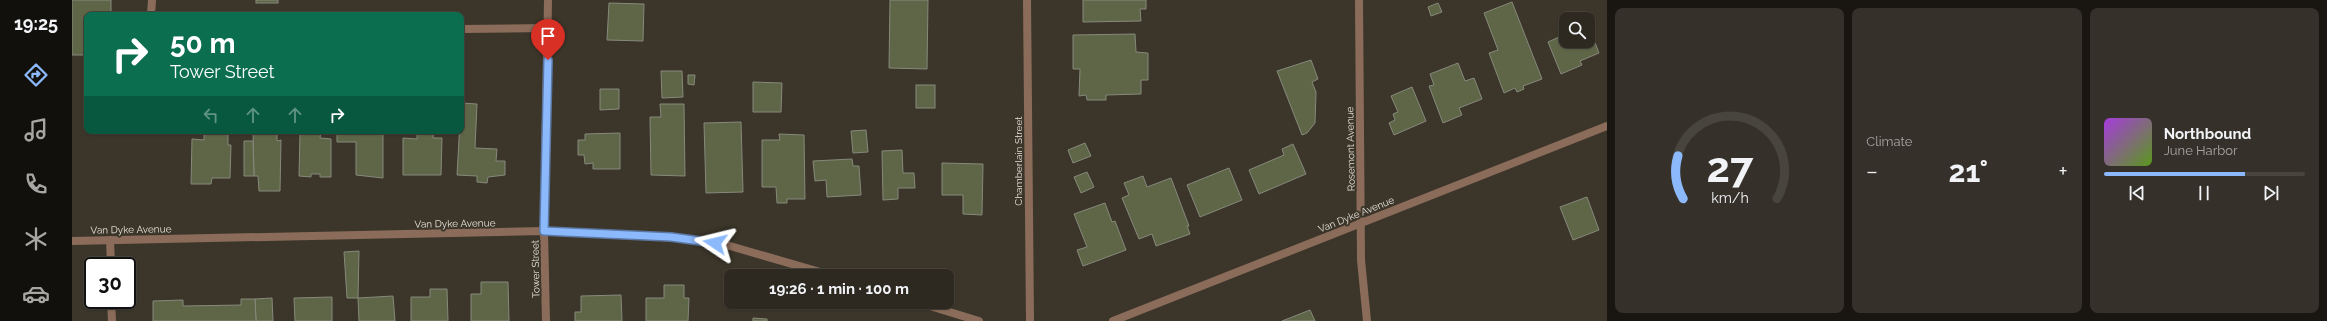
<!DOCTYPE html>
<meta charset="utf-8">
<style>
body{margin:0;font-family:Raleway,sans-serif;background:#353029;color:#f1f3f6;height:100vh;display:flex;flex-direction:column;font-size:15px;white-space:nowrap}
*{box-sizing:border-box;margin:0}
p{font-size:13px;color:#a7a6a5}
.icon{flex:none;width:22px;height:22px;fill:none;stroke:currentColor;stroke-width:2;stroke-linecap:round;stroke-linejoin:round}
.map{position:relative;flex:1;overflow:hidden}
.side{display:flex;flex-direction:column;gap:8px;padding:8px;background:#191612;width:720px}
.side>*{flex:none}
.guide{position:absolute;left:12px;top:12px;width:380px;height:122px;border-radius:8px;box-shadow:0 1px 3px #0004,0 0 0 1px #48443e;background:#0b6e4f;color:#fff;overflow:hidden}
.fabs{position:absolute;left:1487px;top:12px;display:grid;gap:8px}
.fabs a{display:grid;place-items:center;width:36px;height:36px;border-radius:8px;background:#2d2820;box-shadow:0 1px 3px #0004,0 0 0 1px #48443e;font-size:20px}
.speed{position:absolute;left:12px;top:257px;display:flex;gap:8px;font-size:20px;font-weight:700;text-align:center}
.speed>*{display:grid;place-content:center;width:52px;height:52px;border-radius:50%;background:#2d2820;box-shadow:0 1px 3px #0004,0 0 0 1px #48443e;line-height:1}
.speed .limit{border:2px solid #111;border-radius:6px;background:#fff;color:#111}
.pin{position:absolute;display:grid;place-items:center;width:34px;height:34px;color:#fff;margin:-41px -17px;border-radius:50% 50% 50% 0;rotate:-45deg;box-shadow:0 0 4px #0007}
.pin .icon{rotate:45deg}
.me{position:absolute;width:44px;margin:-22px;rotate:280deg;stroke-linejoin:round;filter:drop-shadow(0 0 3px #0008)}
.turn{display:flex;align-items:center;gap:14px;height:84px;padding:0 20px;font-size:18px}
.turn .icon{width:52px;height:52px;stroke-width:2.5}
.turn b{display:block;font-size:28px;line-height:34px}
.lanes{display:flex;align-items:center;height:38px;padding:0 20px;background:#0003;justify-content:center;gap:20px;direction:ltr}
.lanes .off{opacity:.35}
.big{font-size:30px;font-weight:700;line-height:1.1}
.side .tile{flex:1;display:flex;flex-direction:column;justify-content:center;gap:6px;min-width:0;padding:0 14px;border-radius:8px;background:#353029}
.side .dial{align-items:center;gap:0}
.dial svg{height:104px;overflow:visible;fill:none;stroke:#48443e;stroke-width:7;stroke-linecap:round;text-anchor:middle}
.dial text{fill:#f1f3f6;stroke:none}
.song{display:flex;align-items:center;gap:12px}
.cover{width:48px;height:48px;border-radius:6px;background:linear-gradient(135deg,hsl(280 70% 55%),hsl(90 70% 35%))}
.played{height:4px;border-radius:2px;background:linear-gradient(90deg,#8cb9fc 70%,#48443e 70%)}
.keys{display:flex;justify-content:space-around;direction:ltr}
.heat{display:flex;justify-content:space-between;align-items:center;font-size:22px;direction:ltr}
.side .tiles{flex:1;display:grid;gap:8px;grid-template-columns:repeat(3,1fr)}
.trip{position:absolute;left:652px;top:269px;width:230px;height:40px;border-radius:8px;background:#2d2820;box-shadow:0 1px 3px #0004,0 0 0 1px #48443e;font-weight:700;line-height:40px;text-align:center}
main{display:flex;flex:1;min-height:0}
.menu{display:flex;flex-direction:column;width:72px;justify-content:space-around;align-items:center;background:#12100d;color:#a7a6a5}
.menu .icon{width:28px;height:28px}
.menu .active{color:#8cb9fc}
.menu b{font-size:18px;color:#f1f3f6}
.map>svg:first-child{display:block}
</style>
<main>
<nav class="menu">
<b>19:25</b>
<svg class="icon active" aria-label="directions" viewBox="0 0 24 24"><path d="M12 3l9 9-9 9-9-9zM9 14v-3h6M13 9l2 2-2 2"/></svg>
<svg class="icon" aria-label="music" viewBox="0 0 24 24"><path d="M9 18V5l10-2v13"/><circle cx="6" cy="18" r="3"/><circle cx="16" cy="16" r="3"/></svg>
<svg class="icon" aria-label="phone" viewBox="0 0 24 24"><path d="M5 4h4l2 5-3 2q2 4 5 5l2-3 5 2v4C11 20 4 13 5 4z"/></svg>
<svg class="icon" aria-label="climate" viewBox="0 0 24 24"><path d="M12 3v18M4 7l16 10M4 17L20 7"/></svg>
<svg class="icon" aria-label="car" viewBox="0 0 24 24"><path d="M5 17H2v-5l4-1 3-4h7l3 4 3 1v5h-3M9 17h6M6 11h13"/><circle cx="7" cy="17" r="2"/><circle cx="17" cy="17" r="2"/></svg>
</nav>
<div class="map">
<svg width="1535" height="321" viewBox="0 0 1535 321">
<rect width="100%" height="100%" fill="#3c362a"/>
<g fill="#5f6648" stroke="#86897b">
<polygon points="0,0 39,0 39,15 15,15 15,55 0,55"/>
<rect x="184" y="0" width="22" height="3"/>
<polygon points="818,0 856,0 855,69 817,68"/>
<polygon points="1011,0 1074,0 1074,9 1068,9 1069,21 1011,22"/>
<polygon points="1440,2 1470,79 1451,86 1452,89 1445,92 1443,88 1432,93 1417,53 1426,50 1412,13"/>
<polygon points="537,3 572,4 571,41 535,40"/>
<polygon points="1366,3 1370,12 1359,16 1356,7"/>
<polygon points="1063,34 1064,52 1076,53 1076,80 1069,80 1069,94 1034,95 1034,100 1015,100 1014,95 1007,96 1008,69 1001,69 1001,35"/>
<polygon points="1494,34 1494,41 1516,41 1516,36 1520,35 1527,53 1508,61 1510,65 1489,74 1476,42"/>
<polygon points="1239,60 1246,79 1240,82 1244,92 1243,123 1235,133 1230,135 1205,71"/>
<polygon points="1386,63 1393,81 1402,78 1410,99 1387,108 1390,115 1371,123 1357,86 1362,85 1358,74"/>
<polygon points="589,71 610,71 611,97 590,98"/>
<polygon points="616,75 623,75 622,85 616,84"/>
<polygon points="681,82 710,83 709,112 681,112"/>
<rect x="844" y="85" width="19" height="23"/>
<polygon points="1340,87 1354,121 1322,135 1317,123 1323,120 1321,114 1326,112 1319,96"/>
<polygon points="528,89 547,89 547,109 528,110"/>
<polygon points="389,103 405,104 403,148 425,149 424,161 433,161 433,175 416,177 415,183 405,182 405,176 385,175"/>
<polygon points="588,104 612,104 613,176 579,175 578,117 589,117"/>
<polygon points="669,122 671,192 634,193 632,123"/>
<polygon points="794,130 796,152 781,153 779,131"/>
<polygon points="132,131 156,131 156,145 159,145 158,178 140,178 139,184 119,184 120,139 132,140"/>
<polygon points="181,131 205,131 205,141 209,140 208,191 187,191 186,176 182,176"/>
<polygon points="265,131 311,131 311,178 284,175 284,142 265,142"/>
<polygon points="345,131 362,131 361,138 370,138 369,175 331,175 331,138 345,139"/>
<polygon points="228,132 249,132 248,138 259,139 259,177 248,177 248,174 239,174 239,177 227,176"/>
<polygon points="548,133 548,169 521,169 521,163 513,164 512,155 506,155 506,140 513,140 513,134"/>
<polygon points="707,134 732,135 733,199 715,199 715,203 705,203 704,187 690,187 690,140 708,140"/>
<polygon points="172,141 181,141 182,176 172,176"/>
<polygon points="1013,143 1019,156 1001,163 996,150"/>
<polygon points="1221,144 1234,174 1187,194 1177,170 1212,155 1210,149"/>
<polygon points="830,150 831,173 842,173 843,188 826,188 826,199 811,200 810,151"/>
<polygon points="780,159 781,166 787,166 789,195 755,197 754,180 743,181 741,161"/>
<polygon points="870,163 911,164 910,215 891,214 891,195 870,195"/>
<polygon points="1157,168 1170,200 1128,217 1115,185"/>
<polygon points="1015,172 1022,187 1009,193 1002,177"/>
<polygon points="1071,176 1075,187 1099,178 1117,226 1115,226 1118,234 1084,246 1080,234 1067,239 1050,198 1057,195 1052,183"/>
<polygon points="1515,197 1527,230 1501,240 1488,207"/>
<polygon points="1033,203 1040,222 1043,221 1054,250 1011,266 1005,250 1015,247 1002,214"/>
<polygon points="287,251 286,298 275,298 272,252"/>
<polygon points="409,282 436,282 437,321 399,321 399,294 409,294"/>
<polygon points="592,285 612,285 612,298 617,298 616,321 574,321 574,298 592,298"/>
<polygon points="358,289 375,289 376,321 339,321 339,297 358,297"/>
<polygon points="549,295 550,321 503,321 503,312 509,312 509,296"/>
<polygon points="321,296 323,321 287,321 286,298"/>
<polygon points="260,297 260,321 223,321 222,298"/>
<polygon points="200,298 201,321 184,321 183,299"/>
<polygon points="169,299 183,299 184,321 81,321 81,301 111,300 111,306 169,305"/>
<polygon points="1238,310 1243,321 1210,321"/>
<polygon points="681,318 695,319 695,321 681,321"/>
</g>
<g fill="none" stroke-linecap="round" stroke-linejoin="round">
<polyline stroke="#8b6c5a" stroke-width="8" points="79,15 80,0"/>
<g stroke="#8b6c5a" stroke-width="8">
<polyline points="955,0 958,321"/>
<polyline points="1287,0 1289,260 1295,321"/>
<polyline points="389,29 476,28"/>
<polyline points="38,240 39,266"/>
<polyline points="0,241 472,231 599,237 628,241 658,246 762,276"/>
<polyline points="39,300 40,321"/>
<polyline points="845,302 907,321"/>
<polyline points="474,321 472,231 476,0"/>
<polyline points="1041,321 1535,126"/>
</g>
</g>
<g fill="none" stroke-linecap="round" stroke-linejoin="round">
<defs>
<polyline id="route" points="476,60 472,231 599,237 643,243"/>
</defs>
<use href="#route" stroke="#5b78a4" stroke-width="10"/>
<use href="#route" stroke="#8cb9fc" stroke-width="7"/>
</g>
<g text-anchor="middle" stroke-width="4" stroke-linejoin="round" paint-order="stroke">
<g font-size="10" fill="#e3dfd7" stroke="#3c362a">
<text transform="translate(1278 149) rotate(-91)" y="4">Rosemont Avenue</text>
<text transform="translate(946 161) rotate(-90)" y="4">Chamberlain Street</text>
<text transform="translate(1284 214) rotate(-22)" y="4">Van Dyke Avenue</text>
<text transform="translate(383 223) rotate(-1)" y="4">Van Dyke Avenue</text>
<text transform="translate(59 229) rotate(-1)" y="4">Van Dyke Avenue</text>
<text transform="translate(463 269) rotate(-91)" y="4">Tower Street</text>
</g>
</g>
</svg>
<div class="fabs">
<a><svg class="icon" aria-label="search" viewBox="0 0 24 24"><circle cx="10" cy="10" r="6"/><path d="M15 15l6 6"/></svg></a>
</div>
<div class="speed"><div class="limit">30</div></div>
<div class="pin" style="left:476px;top:60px;background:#d93025"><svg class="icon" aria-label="arrive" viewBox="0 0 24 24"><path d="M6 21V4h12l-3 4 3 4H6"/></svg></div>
<svg class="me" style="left:643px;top:243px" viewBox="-20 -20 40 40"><path d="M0-17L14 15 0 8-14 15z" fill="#8cb9fc" stroke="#fff" stroke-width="4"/></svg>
<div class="trip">19:26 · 1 min · 100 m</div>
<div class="guide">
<div class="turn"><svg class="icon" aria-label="right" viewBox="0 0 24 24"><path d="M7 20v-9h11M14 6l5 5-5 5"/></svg><div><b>50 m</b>Tower Street</div></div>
<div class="lanes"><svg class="icon off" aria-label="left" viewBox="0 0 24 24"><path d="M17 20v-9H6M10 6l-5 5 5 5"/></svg><svg class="icon off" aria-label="ahead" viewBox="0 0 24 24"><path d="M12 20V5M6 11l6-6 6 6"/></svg><svg class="icon off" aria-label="ahead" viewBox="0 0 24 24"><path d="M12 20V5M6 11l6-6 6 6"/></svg><svg class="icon" aria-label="right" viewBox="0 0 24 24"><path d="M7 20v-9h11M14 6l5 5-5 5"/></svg></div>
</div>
</div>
<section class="side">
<div class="tiles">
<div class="tile dial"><svg viewBox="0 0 100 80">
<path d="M14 69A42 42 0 1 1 86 69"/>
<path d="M14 69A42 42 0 0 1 10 36" stroke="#8cb9fc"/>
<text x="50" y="56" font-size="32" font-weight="700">27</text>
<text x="50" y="72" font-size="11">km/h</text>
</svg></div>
<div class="tile"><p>Climate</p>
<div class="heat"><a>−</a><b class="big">21°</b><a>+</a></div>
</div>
<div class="tile">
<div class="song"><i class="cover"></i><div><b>Northbound</b><p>June Harbor</p></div></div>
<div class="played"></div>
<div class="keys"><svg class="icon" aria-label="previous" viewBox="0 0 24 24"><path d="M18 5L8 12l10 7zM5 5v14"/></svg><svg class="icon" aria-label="pause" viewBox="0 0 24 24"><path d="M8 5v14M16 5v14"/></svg><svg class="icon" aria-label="next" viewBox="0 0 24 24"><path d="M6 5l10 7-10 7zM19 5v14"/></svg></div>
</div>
</div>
</section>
</main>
